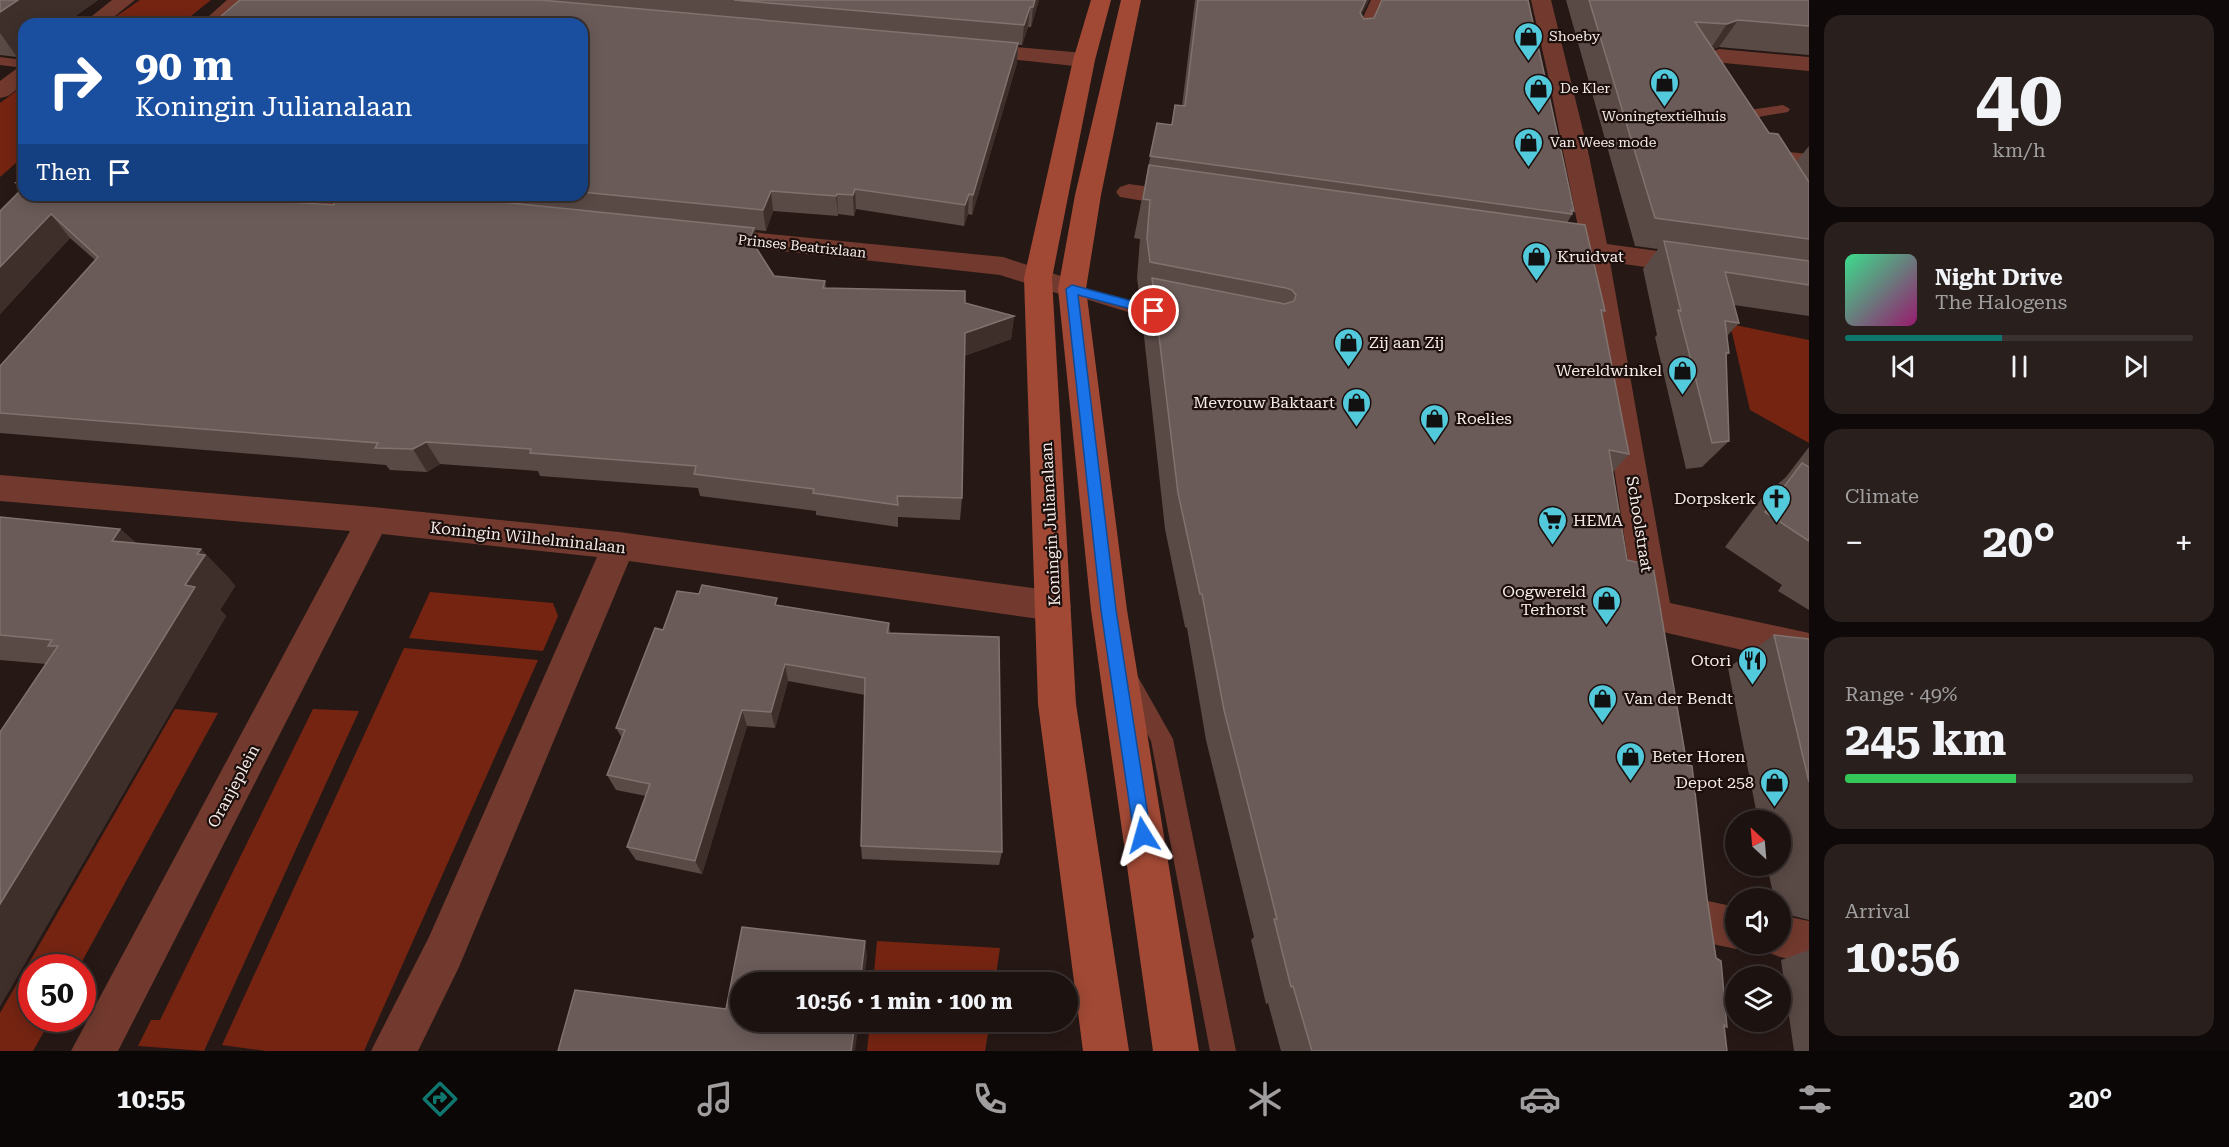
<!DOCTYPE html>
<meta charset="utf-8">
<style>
body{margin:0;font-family:"Roboto Serif",serif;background:#29201e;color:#f1f3f6;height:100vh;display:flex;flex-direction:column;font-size:22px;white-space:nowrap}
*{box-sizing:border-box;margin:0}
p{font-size:20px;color:#a09e9f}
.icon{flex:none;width:33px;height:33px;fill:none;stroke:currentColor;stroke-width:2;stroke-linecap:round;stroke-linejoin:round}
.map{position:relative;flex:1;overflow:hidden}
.side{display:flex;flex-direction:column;gap:15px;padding:15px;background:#0f0a09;width:420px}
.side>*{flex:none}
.top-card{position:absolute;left:18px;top:18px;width:570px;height:183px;border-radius:18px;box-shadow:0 3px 15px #0003,0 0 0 2px #3a3230;background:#1a4fa0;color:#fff;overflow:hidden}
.needle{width:39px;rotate:334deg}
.controls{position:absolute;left:1725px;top:810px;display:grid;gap:12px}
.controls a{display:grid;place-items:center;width:66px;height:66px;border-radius:50%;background:#1c1210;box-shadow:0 3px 15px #0003,0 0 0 2px #3a3230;font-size:30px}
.speed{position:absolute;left:18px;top:954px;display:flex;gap:12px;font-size:30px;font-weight:700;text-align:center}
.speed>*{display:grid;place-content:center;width:78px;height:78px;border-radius:50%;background:#1c1210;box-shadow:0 3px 15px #0003,0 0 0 2px #3a3230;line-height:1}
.speed .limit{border:9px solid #d22;background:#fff;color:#111}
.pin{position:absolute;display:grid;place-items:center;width:51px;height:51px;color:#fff;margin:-26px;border:3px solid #fff;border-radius:50%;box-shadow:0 2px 6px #0007}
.me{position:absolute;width:66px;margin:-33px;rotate:352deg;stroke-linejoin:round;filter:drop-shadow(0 0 4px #0008)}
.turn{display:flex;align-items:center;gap:21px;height:126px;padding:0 18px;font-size:27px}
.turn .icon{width:78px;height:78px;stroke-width:2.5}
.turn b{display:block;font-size:42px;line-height:51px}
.then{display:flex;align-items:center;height:57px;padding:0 18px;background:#0003;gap:12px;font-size:22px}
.big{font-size:45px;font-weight:700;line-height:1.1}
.side .card{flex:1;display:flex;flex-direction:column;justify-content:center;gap:9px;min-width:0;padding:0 21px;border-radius:18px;background:#29201e}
.side .dial{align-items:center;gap:0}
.dial b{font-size:78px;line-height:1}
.song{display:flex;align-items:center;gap:18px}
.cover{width:72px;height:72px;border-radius:9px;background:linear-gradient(135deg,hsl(150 70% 55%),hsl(320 70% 35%))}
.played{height:6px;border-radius:3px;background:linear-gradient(90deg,#0f766e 45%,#3a3230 45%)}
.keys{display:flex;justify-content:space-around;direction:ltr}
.heat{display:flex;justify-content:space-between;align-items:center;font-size:33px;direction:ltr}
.charge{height:9px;border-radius:4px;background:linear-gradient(90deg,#34c759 49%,#3a3230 0)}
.trip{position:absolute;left:730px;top:972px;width:348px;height:60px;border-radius:30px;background:#1c1210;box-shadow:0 3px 15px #0003,0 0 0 2px #3a3230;font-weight:700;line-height:60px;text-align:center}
.tab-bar{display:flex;height:96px;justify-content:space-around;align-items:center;background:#0b0706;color:#a09e9f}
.tab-bar .icon{width:42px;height:42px}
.tab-bar .current{color:#0f766e}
.tab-bar b{font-size:27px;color:#f1f3f6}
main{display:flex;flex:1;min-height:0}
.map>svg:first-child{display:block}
</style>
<main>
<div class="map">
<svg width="1809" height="1051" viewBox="0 0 1809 1051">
<rect width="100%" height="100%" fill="#261815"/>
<g fill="#752412">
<polygon points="140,0 211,0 181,24 105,24"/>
<polygon points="24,85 24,156 0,177 0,103"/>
<polygon points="1730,324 1809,340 1809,443 1750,410"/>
<polygon points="430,592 553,603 558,616 543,651 409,638"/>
<polygon points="404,648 538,660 364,1051 266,1051 222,1045"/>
<polygon points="175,709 218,713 79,967 32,968 32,1018 51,1019 33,1051 0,1051 0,1013"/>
<polygon points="313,709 359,711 204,1051 138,1046 151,1020 160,1020"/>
<polygon points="877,941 1000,948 995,982 873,982"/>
<polygon points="870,1022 990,1022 985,1051 867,1051"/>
</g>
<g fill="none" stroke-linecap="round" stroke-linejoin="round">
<g fill="#723a2e" fill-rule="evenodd">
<polygon points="1371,0 1383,0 1364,41 1362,44 1354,44 1352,41"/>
<polygon points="0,57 24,60 24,68 0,65"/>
<polygon points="1783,105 1790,109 1788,112 1752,118 1757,127 1750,131 1745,130 1736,115 1743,111"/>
<polygon points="1072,284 1132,302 1174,310 1176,314 1174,318 1168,320 1131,313 1066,293 1064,289 1066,285"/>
<polygon points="1130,674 1138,677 1173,739 1236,1051 1210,1051 1151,741 1119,684 1122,677"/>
</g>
<g fill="#723a2e" fill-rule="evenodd">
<polygon points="112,0 135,0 105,24 82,24"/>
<polygon points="227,0 250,0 223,24 200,24"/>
<polygon points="1531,0 1551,0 1588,151 1607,244 1694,256 1703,259 1707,265 1703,271 1694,274 1610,262 1670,603 1809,633 1809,665 1654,630 1642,626 1636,615 1578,227 1548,75"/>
<polygon points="972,43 1084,53 1092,55 1095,60 1092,65 1084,67 964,54 961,49 964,44"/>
<path d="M1719,49l90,8v14l-85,-8 -13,7 -8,-2 -3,-5c5,-7 10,-11 19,-14z"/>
<polygon points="24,67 24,84 8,96 0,98 0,81 16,69"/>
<polygon points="1768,150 1809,154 1809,168 1759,162 1756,157 1759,152"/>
<polygon points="1129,184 1186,192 1195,194 1199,200 1195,206 1186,208 1120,197 1116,192 1120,187"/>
<polygon points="302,195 382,195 388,196 392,202 388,208 379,210 315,203 306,200"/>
<polygon points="710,228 1003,257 1082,283 1086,289 1082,295 1072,298 1000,275 701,242 697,236 701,230"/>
<polygon points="0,475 373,507 619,532 1054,591 1066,595 1071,606 1066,617 1054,621 629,561 459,967 418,1051 371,1051 429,937 597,557 382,534 118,1051 71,1051 350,531 0,501"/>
<polygon points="1703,900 1736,907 1736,944 1750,944 1736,949 1703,942 1688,936 1682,921 1688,906"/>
<polygon points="1780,915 1809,921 1809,963 1780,957 1765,951 1762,944 1780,944"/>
</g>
<g fill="#a14935" fill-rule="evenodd">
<polygon points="1091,0 1111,0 1095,60 1052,278 1076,704 1129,1051 1083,1051 1038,704 1024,278 1073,60"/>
<polygon points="1121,0 1141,0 1101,195 1086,289 1127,610 1199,1051 1153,1051 1091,610 1058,289 1075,195"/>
</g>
</g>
<g fill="#5a4a46">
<polygon points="0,0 98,0 64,24 24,24 24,52 17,57 0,55"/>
<polygon points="240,0 1039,0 1031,27 1028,27 1022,45 1018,45 1017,63 972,215 968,214 964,226 856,209 854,216 838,214 838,216 773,211 766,231 755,230 757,250 774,276 825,281 826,288 965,303 1014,316 1011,339 964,356 962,498 960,520 898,517 898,527 816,515 816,511 700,496 698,488 540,476 538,471 440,464 427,472 390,470 386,465 0,433 0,366 95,260 70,238 0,314 0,211 21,190 16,183 334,205 335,195 582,195 582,24"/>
<polygon points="1195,0 1369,0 1361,15 1364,19 1574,211 1567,223 1605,311 1602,315 1629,454 1613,472 1627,560 1707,898 1727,1027 1724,1028 1727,1051 1281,1051 1268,1003 1266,1004 1251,940 1254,937 1206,740 1187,628 1185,627 1165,529 1142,318 1146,302 1140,301 1137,278 1140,239 1134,238 1157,123 1171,125 1175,105 1182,106"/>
<polygon points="1566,0 1809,0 1809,55 1719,47 1713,49 1769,133 1796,162 1809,146 1809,316 1734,305 1739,323 1727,336 1729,353 1726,356 1729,441 1702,467 1686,469 1655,337 1657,335 1643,269 1658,249 1635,246"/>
<polygon points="1809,447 1809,610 1778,591 1782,585 1725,547 1761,499 1786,477"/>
<polygon points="0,517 120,529 136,543 231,580 231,581 235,586 220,610 226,616 0,1006 0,732 46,664 0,660"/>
<polygon points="778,605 889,623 890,633 1002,852 999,865 862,859 861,846 865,695 788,681 775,728 747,726 702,874 636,860 627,847 646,796 616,790 607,775 622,738 616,728 663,630"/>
<polygon points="1774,635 1809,639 1809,920 1786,914 1780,916 1780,898 1774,898 1767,866 1780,866 1780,820 1758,820 1728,668"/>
<polygon points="1809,950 1809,1051 1794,1051 1781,960"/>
</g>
<g fill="#3e2f2b">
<polygon points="18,0 98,0 64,24 24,24 24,52 17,57 0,33 0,12"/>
<polygon points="1035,0 1039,0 1031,27 1033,7"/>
<polygon points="1366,0 1369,0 1350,40 1360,13"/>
<polygon points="1030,7 1028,27 1022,45 1024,25"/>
<polygon points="1738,20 1719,47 1709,51 1727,24"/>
<polygon points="1018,43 1017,63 972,215 973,195"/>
<polygon points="855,189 856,209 854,216 853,195"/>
<polygon points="771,191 773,211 766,231 763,210"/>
<polygon points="837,194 838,214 838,216 836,196"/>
<polygon points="969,194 968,214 964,226 965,205"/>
<polygon points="51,214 70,238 0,314 0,267"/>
<polygon points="754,228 758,252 750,238"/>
<polygon points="1014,316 1011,339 963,356 965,333"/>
<polygon points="426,442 440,464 427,472 413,449"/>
<polygon points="120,529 154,560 112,541"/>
<polygon points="201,549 231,580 231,581 235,586 220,610 226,616 0,1006 0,904 185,585 197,554"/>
<polygon points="785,664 788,681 775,728 771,712"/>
<polygon points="742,710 747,726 702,874 695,861"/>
<polygon points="865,941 867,956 864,982 860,982"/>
<polygon points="855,1022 859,1022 855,1051 851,1051"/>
</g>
<g fill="#6a5b58" stroke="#80726e" stroke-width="1.5">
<polygon points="0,0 18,0 0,12"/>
<polygon points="240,0 541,0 1018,43 973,195 969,194 965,205 855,189 853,195 837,194 836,196 771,191 763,210 582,192 582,24 212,24"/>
<polygon points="734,0 1035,0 1033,7 1030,7 1024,25"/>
<polygon points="1198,0 1366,0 1360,13 1364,19 1374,18 1382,0 1528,0 1563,159 1574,211 1571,210 1572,214 1150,156 1157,123 1172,125 1175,105 1185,106"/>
<polygon points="1589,0 1809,0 1809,26 1738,20 1727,24 1695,22 1769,133 1778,134 1809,182 1809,239 1655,218"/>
<polygon points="1149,165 1585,225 1605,311 1601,310 1629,454 1609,450 1627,560 1653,566 1687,765 1692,766 1707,898 1716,958 1721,961 1727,1027 1724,1025 1727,1051 1312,1051 1293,986 1291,987 1274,919 1277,919 1224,710 1202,594 1200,594 1178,493 1152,278 1285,304 1294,301 1296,295 1292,290 1286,288 1150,262 1147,238 1150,200 1143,199"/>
<polygon points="16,183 24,184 24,195 189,195 334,205 335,195 433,195 754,228 750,238 774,276 825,281 823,288 965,291 965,303 1014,316 965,333 962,498 897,496 898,505 813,493 814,489 694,474 696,466 530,453 531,449 426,442 413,449 375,448 378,443 0,413 0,366 98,257 51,214 0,267 0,211 22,189"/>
<polygon points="1664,241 1809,261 1809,285 1725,272 1739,323 1725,321 1729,353 1726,353 1729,441 1712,443 1678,310 1681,311"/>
<polygon points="1802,463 1809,467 1809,541 1765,512"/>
<polygon points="0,517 120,529 112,541 201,549 197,554 205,555 185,585 195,587 0,904 0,732 58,646 48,646 52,640 0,635"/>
<polygon points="702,585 777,598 775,605 889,623 887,633 999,637 1002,852 861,846 865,678 785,664 771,712 742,710 695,861 627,847 650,784 607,775 625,730 616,728 655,628 663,630 677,591 699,594"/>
<polygon points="1774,635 1809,639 1809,782"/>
<polygon points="742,927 865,941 860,982 741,982 741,1022 855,1022 851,1051 558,1051 575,990 726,1009"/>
</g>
<polygon fill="#1a73e8" stroke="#114b97" stroke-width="1.5" points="1072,285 1158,308 1160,311 1154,315 1078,295 1116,610 1151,835 1149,841 1143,843 1137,841 1134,835 1101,610 1066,289"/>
<defs>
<symbol id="shop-pin" viewBox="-11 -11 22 30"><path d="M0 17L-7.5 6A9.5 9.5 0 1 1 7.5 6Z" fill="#53cadc" stroke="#1c0f0c"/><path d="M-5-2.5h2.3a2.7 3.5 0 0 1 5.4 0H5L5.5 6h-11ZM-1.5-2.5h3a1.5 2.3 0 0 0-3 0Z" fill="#111"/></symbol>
<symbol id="church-pin" viewBox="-11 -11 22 30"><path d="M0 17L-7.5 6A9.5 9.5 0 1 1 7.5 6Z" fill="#53cadc" stroke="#1c0f0c"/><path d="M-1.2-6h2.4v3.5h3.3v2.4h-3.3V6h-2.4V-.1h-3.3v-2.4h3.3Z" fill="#111"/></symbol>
<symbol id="supermarket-pin" viewBox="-11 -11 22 30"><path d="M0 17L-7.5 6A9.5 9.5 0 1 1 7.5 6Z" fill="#53cadc" stroke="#1c0f0c"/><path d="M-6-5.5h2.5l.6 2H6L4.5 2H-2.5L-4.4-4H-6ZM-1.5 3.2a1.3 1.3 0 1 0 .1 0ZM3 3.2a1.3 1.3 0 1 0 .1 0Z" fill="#111"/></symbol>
<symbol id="restaurant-pin" viewBox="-11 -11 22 30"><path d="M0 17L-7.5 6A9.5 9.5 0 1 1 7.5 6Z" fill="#53cadc" stroke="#1c0f0c"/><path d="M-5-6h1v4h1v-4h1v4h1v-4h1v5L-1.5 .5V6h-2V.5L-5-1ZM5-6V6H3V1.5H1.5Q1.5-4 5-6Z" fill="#111"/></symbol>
</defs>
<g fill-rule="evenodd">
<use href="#shop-pin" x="1512" y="20" width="33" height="45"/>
<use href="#shop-pin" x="1648" y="66" width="33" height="45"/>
<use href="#shop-pin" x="1522" y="72" width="33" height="45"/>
<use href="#shop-pin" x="1512" y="126" width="33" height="45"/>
<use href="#shop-pin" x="1520" y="240" width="33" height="45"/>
<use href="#shop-pin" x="1332" y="326" width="33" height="45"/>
<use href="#shop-pin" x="1666" y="354" width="33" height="45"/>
<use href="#shop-pin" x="1340" y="386" width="33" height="45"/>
<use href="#shop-pin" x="1418" y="402" width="33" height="45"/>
<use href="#church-pin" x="1760" y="482" width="33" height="45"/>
<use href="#supermarket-pin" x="1536" y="504" width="33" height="45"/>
<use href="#shop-pin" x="1590" y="584" width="33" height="45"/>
<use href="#restaurant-pin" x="1736" y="644" width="33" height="45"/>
<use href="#shop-pin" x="1586" y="682" width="33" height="45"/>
<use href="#shop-pin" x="1614" y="740" width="33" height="45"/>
<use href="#shop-pin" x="1758" y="766" width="33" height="45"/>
</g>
<g text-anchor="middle" stroke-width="4.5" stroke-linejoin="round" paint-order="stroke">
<g font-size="14" fill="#f5ebe8" stroke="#1c0f0c" text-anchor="start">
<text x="1549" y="41">Shoeby</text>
<text x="1560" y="93">De Kler</text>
<text x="1664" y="121" text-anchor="middle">Woningtextielhuis</text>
<text x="1550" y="147">Van Wees mode</text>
</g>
<g font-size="14" fill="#f5ebe8" stroke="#1c0f0c">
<text transform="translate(802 246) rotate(6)" y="5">Prinses Beatrixlaan</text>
</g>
<g font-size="16" fill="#f5ebe8" stroke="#1c0f0c" text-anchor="start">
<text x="1557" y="262">Kruidvat</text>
<text x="1369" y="348">Zij aan Zij</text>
<text x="1662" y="376" text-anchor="end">Wereldwinkel</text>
<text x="1335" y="408" text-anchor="end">Mevrouw Baktaart</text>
<text x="1456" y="424">Roelies</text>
<text x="1756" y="504" text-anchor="end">Dorpskerk</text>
<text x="1573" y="526">HEMA</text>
<text x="1586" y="597" text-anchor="end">Oogwereld<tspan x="1586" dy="18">Terhorst</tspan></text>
<text x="1731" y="666" text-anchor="end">Otori</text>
<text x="1624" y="704">Van der Bendt</text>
<text x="1652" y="762">Beter Horen</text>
<text x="1754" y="788" text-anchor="end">Depot 258</text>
</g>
<g font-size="16" fill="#f5ebe8" stroke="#1c0f0c">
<text transform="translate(1050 524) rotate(-93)" y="6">Koningin Julianalaan</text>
<text transform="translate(1640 524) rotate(81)" y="6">Schoolstraat</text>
<text transform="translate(528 537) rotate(6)" y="6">Koningin Wilhelminalaan</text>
<text transform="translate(233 786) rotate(-62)" y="6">Oranjeplein</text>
</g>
</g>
</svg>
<div class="controls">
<a><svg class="needle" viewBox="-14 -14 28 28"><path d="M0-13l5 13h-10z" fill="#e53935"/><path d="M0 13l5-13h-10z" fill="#a09e9f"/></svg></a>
<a><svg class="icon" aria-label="sound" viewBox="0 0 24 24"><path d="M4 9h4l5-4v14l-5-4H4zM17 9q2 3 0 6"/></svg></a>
<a><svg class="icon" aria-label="layers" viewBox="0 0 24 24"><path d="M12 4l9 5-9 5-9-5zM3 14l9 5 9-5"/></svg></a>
</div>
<div class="speed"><div class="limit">50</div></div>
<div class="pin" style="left:1154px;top:311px;background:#d93025"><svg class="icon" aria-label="arrive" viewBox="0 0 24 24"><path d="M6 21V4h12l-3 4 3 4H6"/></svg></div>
<svg class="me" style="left:1143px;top:835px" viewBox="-20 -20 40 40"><path d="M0-17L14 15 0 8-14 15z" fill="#1a73e8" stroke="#fff" stroke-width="4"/></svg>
<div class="trip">10:56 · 1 min · 100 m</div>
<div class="top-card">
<div class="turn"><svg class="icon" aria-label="right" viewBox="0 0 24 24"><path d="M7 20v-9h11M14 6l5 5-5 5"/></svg><div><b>90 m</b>Koningin Julianalaan</div></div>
<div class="then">Then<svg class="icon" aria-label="arrive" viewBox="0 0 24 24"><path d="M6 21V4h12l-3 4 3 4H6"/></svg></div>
</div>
</div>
<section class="side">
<div class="card dial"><b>40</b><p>km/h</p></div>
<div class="card">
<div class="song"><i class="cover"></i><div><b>Night Drive</b><p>The Halogens</p></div></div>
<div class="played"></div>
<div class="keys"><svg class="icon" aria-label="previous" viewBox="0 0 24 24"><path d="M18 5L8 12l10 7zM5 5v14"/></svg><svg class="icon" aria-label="pause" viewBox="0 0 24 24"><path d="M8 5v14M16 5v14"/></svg><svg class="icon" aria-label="next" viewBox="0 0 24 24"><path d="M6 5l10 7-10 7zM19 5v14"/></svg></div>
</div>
<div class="card"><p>Climate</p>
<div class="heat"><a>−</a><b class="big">20°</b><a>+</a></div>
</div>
<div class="card"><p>Range · 49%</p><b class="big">245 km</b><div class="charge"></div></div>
<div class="card"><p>Arrival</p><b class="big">10:56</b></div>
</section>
</main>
<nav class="tab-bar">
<b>10:55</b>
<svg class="icon current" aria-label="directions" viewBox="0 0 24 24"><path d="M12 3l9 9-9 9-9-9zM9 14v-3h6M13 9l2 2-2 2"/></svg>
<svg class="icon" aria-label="music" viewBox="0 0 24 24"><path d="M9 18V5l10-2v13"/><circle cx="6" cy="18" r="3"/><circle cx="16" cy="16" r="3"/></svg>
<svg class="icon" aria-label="phone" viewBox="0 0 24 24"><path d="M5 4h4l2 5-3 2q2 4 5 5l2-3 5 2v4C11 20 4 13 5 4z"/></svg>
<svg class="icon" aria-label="climate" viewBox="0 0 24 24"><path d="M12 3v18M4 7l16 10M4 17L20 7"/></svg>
<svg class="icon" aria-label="car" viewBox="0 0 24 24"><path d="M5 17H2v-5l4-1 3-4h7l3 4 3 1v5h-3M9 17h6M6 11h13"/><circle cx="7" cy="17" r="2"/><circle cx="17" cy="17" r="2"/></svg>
<svg class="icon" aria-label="filters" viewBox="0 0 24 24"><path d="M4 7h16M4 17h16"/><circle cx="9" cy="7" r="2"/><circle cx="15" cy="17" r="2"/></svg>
<b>20°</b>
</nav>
